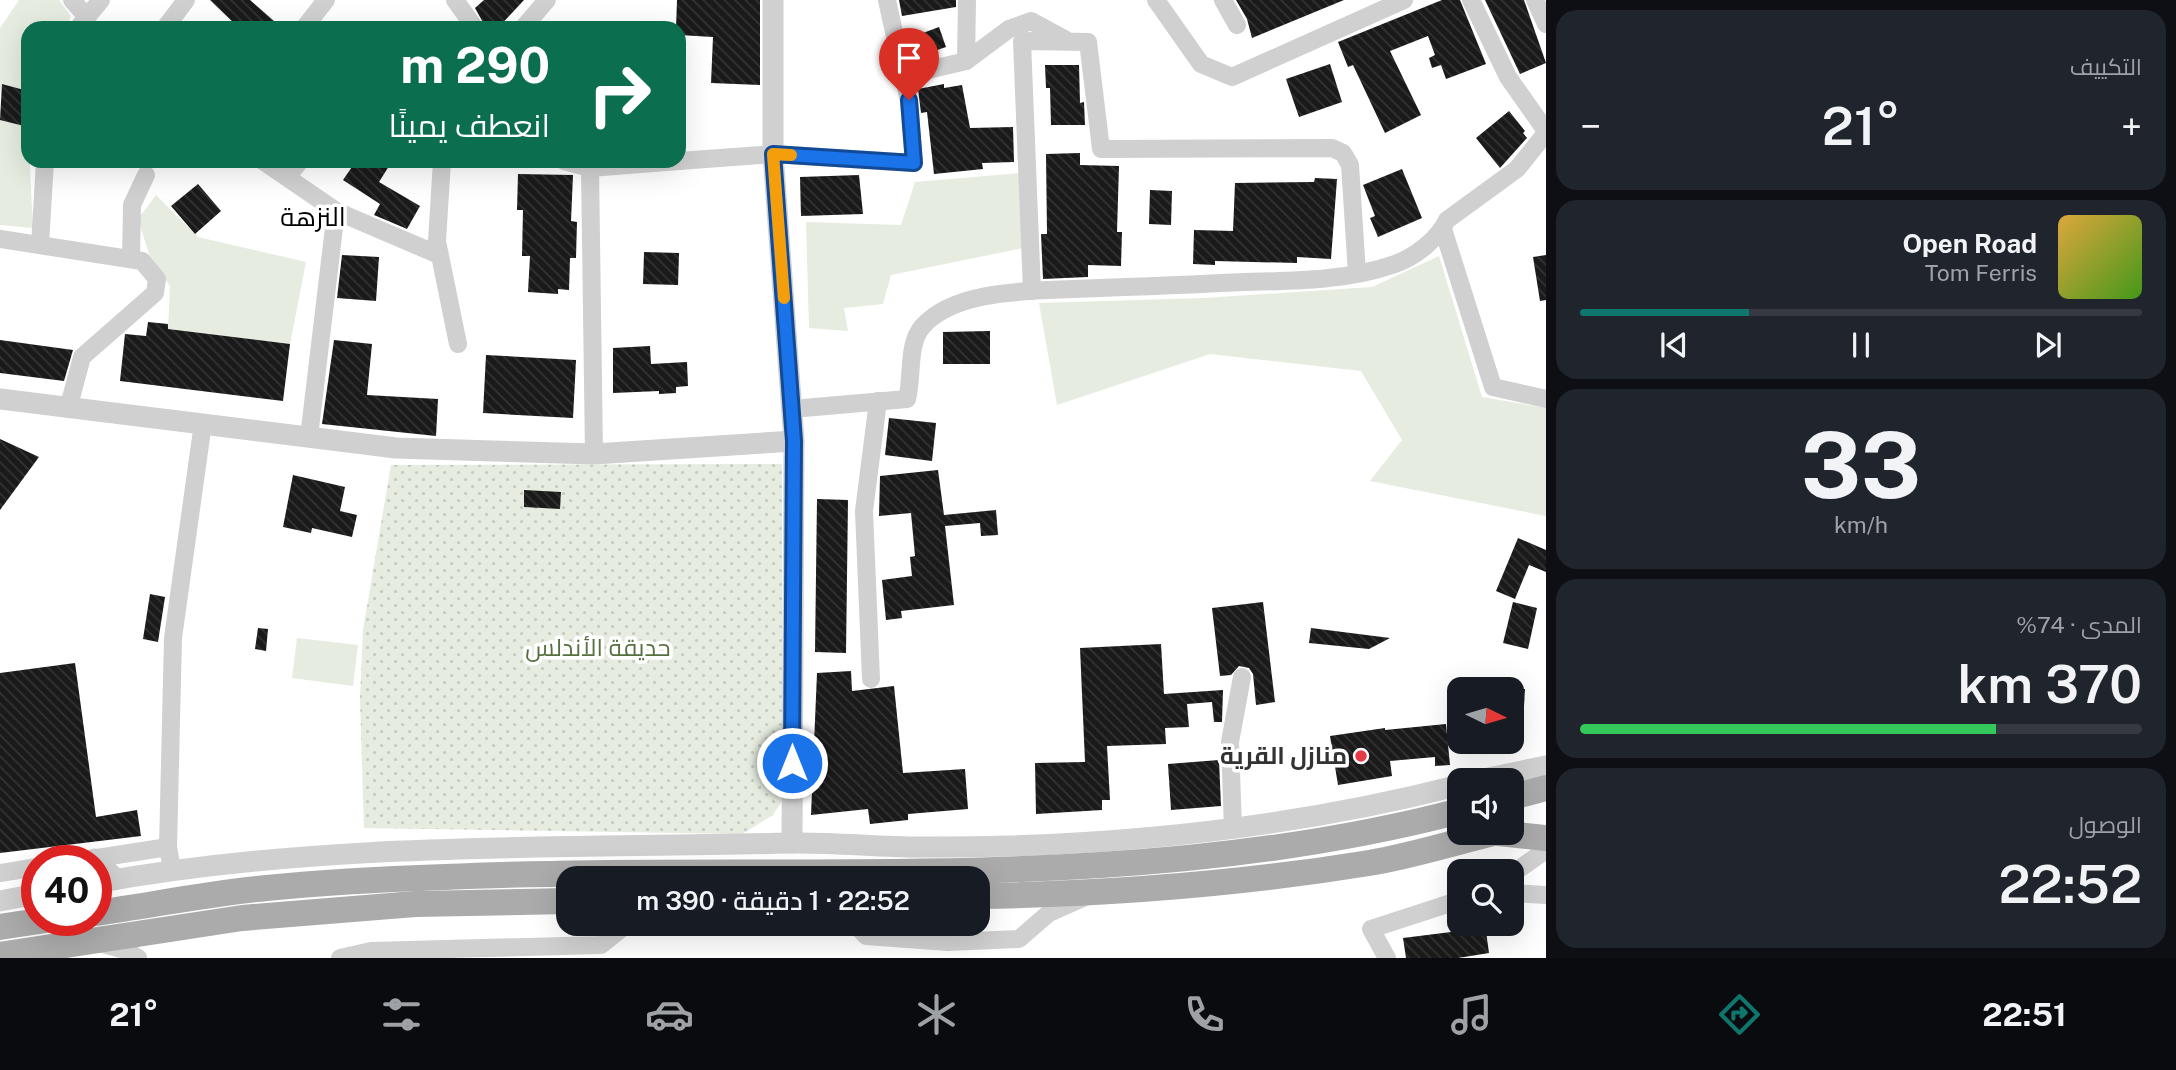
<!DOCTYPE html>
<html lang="ar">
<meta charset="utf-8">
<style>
body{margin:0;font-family:"Public Sans",Cairo,sans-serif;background:#20242c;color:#f1f3f6;direction:rtl;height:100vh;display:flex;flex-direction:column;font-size:26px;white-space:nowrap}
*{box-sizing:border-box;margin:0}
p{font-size:23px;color:#9ea1a6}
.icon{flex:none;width:38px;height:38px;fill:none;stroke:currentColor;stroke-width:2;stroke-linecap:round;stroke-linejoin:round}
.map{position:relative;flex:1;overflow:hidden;direction:ltr}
.drawer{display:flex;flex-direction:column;gap:10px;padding:10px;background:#0d0f14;width:630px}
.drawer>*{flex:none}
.banner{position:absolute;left:21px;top:21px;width:665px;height:147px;border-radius:21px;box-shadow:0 7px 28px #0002;direction:rtl;background:#0b6e4f;color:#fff;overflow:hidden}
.needle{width:46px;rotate:95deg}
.buttons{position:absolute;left:1447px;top:677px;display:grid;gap:14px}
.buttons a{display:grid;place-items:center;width:77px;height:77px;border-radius:14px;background:#171b24;box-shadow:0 7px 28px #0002;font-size:35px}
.speed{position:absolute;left:21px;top:845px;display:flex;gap:14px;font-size:35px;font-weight:700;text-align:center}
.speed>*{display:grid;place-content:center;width:91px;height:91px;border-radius:50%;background:#171b24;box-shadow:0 7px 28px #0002;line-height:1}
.speed .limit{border:10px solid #d22;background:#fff;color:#111}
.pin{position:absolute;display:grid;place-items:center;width:60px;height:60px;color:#fff;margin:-72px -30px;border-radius:50% 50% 50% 0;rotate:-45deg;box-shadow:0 0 7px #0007}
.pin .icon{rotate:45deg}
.me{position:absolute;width:77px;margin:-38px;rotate:0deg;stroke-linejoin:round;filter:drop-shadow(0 0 5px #0008)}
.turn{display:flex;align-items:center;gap:24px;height:147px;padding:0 21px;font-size:32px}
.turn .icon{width:91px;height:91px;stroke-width:2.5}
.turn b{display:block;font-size:49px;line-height:60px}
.big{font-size:52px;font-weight:600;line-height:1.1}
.drawer .card{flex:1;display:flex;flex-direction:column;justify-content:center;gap:10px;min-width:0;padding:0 24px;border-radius:21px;background:#20242c}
.drawer .dial{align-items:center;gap:0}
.dial b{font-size:91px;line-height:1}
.song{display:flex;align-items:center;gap:21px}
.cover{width:84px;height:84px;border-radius:10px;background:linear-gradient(135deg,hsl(40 70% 55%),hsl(100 70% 35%))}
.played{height:7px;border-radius:4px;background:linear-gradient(90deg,#0f766e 30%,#363941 30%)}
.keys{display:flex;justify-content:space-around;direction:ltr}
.heat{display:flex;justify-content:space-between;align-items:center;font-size:38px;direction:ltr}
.charge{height:10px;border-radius:5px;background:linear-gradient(90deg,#34c759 74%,#363941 0)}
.trip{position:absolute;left:556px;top:866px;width:434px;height:70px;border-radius:21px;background:#171b24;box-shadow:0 7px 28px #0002;font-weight:600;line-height:70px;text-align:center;direction:rtl}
.tab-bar{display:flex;height:112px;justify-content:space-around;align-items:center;background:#090b0e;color:#9ea1a6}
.tab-bar .icon{width:49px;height:49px}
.tab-bar .on{color:#0f766e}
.tab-bar b{font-size:32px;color:#f1f3f6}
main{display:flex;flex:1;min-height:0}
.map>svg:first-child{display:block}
</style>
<main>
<section class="drawer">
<div class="card"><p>التكييف</p>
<div class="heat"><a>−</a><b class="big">21°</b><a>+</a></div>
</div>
<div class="card">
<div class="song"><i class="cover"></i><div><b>Open Road</b><p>Tom Ferris</p></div></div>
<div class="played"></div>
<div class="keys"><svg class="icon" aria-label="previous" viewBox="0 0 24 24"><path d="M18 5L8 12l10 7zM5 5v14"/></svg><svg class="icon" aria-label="pause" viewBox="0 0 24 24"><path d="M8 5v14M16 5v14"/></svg><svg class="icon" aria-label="next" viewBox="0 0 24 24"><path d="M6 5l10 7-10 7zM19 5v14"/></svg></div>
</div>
<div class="card dial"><b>33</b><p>km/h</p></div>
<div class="card"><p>المدى · 74%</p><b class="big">370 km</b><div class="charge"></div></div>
<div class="card"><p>الوصول</p><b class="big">22:52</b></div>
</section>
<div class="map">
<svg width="1546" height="958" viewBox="0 0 1546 958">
<defs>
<pattern id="park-dots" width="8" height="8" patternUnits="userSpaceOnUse" patternTransform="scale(1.75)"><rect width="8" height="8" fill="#e6ecdf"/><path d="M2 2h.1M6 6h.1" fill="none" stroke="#c6cbc0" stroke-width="1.8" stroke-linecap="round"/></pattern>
<pattern id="building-back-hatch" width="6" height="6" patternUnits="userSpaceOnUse" patternTransform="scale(1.75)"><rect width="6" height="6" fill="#1a1a1a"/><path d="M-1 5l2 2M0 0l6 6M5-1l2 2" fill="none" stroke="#333"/></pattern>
</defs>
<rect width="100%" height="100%" fill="#fff"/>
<g fill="#e6ecdf">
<polygon points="19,0 59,0 71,16 66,28 28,28 28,91 2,84 0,93 0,28"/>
<polygon points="0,120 28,127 33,228 0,225"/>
<polygon points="1020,173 1023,248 891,275 883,304 844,308 848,331 809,328 806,222 901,225 915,182"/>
<polygon points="156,195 198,237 306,262 290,344 168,329 170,286 150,257 138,219"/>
<polygon points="1439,256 1482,397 1546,408 1546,516 1370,481 1402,440 1361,371 1210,354 1057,405 1039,303 1203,298 1372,287"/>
<polygon points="297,638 358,645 353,686 292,678"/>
</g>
<polygon fill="url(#park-dots)" points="782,464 782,801 773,815 742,834 364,828 360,699 363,630 391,465"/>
<g fill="url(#building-back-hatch)">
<polygon points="210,0 250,0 282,28 239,28"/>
<polygon points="484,0 524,0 498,28 486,28 475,8"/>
<polygon points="677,0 760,0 760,85 711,83 713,37 679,35 679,28 676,28"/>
<polygon points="899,0 956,0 956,7 902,16"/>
<polygon points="1236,0 1344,0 1252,38 1247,19"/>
<polygon points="1442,0 1460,0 1486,64 1446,79 1441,65 1432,68 1429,58 1435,55 1428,36 1390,51 1421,115 1385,133 1353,65 1348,67 1338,42"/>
<polygon points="1485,0 1524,0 1546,63 1520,74"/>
<polygon points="939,27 946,47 911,59 907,39"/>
<polygon points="1330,64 1342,102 1299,117 1286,79"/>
<polygon points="1045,65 1079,65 1080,103 1084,102 1085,125 1051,125 1050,88 1046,88"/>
<polygon points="2,84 28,91 28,127 0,120"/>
<polygon points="944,84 944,88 962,85 970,128 1013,127 1014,162 982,163 983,169 934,174 927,112 921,113 918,89"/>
<polygon points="1509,111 1525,131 1523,133 1527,138 1500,168 1476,138"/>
<polygon points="1080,153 1080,165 1119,166 1117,232 1122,232 1121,266 1088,265 1088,277 1043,279 1041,234 1047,234 1046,154"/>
<polygon points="356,161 382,161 389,166 379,182 420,206 407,229 374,215 380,204 343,180"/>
<polygon points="1402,169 1422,218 1378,237 1370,218 1375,216 1363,185"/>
<polygon points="518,174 573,175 571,221 577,222 576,258 570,258 569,290 558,289 558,294 528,292 530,256 522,256 523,210 517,210"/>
<polygon points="859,175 863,214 801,216 800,177"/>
<polygon points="1315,178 1337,179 1331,259 1297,257 1297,263 1215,261 1215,265 1193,264 1194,230 1233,231 1235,183 1314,182"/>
<polygon points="198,184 221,211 195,234 171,206"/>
<polygon points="1150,190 1172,191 1171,225 1149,224"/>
<polygon points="644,252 679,253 678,285 643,284"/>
<polygon points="342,255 379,257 376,301 337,298"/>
<polygon points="1546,255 1546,300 1540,301 1533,257"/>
<polygon points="148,322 168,324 168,329 290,344 283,401 120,381 125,334 146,336"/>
<polygon points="990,331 990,364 943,364 943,332"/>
<polygon points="0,340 73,350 64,381 0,373"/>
<polygon points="334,340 372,344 367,395 438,399 436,436 322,424"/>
<polygon points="650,346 651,364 687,362 688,386 676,387 676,393 659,394 659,391 613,393 613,348"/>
<polygon points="486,355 576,360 573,418 483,413"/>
<polygon points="889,418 936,423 932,461 885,455"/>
<polygon points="0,439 39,457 0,510"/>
<polygon points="938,470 944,515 996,510 998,535 981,536 980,523 945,526 954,605 901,611 902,618 886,620 882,580 912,576 910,557 915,556 911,513 879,516 880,476"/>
<polygon points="293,475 345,487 340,511 357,515 352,537 312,528 311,533 283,527"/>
<polygon points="524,490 561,492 560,509 524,507"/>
<polygon points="817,499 848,500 846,653 815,652"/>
<polygon points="1518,538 1546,550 1546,572 1529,565 1515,599 1496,591"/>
<polygon points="150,594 165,597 158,642 143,639"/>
<polygon points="1263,602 1275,702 1256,705 1253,674 1249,668 1239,666 1231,675 1220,676 1212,608"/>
<polygon points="1513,602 1537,608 1528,649 1503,643"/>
<polygon points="258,628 268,629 266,651 255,649"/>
<polygon points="1311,628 1390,638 1369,649 1309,643"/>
<polygon points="1161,644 1164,694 1223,690 1222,722 1214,722 1212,702 1187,704 1189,727 1165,728 1166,744 1107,746 1110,800 1102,800 1102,810 1036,814 1035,763 1085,762 1080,648"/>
<polygon points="75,663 96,817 137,810 141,836 0,853 0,673"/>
<polygon points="851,671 852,691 894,686 903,773 965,769 968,809 908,814 908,820 870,824 868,809 811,815 817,673"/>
<polygon points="1525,689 1524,706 1512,705 1512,689"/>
<polygon points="1446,724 1450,765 1435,766 1435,757 1390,761 1392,776 1338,785 1330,736 1385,728 1385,730"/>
<polygon points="1219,760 1221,806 1171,810 1168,764"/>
<polygon points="1450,924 1485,924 1489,953 1458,958 1406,958 1403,938 1451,932"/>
</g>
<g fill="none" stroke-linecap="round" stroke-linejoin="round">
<g stroke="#d0d0d0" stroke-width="18">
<polyline points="72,0 87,17"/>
<polyline points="455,0 475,28"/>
<polyline points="1156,0 1201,64 1232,77 1404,0"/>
<polyline points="1223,0 1237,25"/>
<polyline points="1471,0 1508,77 1546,131"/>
<polyline points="1535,0 1546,24"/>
<polyline points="78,28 101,0"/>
<polyline points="165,28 186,0"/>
<polyline points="304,28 326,0"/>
<polyline points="523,28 547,0"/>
<polyline points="966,61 967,0"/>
<polyline points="903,76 966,61 1009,29 1031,21 1066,40"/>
<polyline points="263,161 336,211 439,255"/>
<polyline points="442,161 437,241 458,344"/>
<polyline points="564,161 590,168 679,161"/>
<polyline points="679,161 773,154 914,163 909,101 887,0"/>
<polyline points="590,168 594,454"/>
<polyline points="287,177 300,161"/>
<polyline points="1443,229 1493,387 1546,399"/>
<polyline points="0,239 142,261 157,279 155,293 82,357 68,409"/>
<polyline points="40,245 45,161"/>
<polyline points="131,259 132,205 146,175"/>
<polyline points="1032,291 1022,41 1088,42 1101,149 1332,148 1343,153 1350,165 1357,273"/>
<path d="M792,409l115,-10c6,-22 0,-54 15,-72 32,-37 106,-36 151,-38 57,-2 113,-4 170,-7 50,-1 104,-1 152,-18 20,-7 43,-25 52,-44l70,-51 29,-36"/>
<polyline points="309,437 336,211"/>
<polyline points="871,679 864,511 878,401"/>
<polyline points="1233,829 1230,742 1242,677"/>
<polyline points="78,861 168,847"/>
<polyline points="172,869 168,847 173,638 203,423"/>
<polyline points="0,873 37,867"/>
<polyline points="1512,874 1546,850"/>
<polyline points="1512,893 1546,895"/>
<polyline points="855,924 866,936 948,942 1019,939 1049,913 1085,897"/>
<polyline points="99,943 125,950 138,958"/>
<polyline points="340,958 371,951 601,945 627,924"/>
<polyline points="1387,958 1371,929 1460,900"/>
</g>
<g stroke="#d0d0d0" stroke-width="21">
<polyline points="773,0 773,154 794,441 792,843"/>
<polyline points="0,399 396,448 594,454 794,441"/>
<polyline points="1479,780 1546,766"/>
<polyline points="95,859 116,879"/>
<path d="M96,883c228,-42 463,-34 694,-40 43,-1 87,4 131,4 180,1 363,-17 539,-62"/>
<polyline points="0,901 37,894"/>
</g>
<g stroke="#ababab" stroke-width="26">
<polyline points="1512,797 1546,788"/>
<polyline points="1498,833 1546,838"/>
<path d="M978,896c131,-2 262,-12 391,-33 42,-7 83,-20 124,-30"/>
<path d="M96,913c57,-8 114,-20 171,-25 59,-6 119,-9 178,-11 339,-15 683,21 1015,-66"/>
<polyline points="0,927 46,920"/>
<polyline points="0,955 242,918 415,904 569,901"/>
</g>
</g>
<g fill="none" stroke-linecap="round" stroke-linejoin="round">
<defs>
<polyline id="route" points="792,763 794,441 773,154 914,163 909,100"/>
</defs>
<use href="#route" stroke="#114b97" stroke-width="18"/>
<use href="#route" stroke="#1a73e8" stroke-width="12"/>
<polyline stroke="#f59e0b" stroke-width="12" points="784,298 773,154 791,155"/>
</g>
<circle fill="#e63946" stroke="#fff" stroke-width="2.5" cx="1361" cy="756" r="7"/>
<g text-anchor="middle" stroke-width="7" stroke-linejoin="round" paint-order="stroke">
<g font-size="24" fill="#56703f" stroke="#fff">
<text x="598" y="656">حديقة الأندلس</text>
</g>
<g font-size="24" font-weight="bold" fill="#333" stroke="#fff" text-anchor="end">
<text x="1347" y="764">منازل القرية</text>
</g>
<g font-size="26" fill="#000" stroke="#fff">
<text x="313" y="226">النزهة</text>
</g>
</g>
</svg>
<div class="buttons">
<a><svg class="needle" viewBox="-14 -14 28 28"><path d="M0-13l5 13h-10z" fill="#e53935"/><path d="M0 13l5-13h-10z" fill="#9ea1a6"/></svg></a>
<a><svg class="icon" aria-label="sound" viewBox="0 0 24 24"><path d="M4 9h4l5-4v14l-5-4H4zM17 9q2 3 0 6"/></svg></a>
<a><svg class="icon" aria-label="search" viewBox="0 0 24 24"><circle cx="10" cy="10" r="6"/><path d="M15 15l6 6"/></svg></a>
</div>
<div class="speed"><div class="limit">40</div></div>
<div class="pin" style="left:909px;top:100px;background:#d93025"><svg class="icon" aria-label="arrive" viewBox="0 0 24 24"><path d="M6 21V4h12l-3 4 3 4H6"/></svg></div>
<svg class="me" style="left:792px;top:763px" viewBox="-20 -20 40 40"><circle r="17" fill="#1a73e8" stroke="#fff" stroke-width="3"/><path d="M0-11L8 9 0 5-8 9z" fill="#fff"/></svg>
<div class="trip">22:52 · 1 دقيقة · 390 m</div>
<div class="banner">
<div class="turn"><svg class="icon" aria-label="right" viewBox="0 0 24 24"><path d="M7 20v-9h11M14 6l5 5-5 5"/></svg><div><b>290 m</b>انعطف يمينًا</div></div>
</div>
</div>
</main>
<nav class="tab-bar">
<b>22:51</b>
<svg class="icon on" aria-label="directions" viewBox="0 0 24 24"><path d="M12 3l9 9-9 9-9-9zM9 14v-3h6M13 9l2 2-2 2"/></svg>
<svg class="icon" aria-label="music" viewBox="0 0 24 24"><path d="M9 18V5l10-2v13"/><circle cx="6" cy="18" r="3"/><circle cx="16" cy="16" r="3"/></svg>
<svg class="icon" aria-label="phone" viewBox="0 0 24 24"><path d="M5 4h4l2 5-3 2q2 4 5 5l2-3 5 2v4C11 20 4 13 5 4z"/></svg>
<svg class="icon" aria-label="climate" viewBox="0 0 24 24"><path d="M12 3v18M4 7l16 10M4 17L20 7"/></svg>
<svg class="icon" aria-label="car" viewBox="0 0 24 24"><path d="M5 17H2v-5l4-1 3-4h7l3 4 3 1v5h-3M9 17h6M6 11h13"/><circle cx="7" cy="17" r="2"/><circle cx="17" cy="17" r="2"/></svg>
<svg class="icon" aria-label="filters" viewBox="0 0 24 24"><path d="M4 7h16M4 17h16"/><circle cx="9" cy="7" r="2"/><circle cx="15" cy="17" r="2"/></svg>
<b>21°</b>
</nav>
